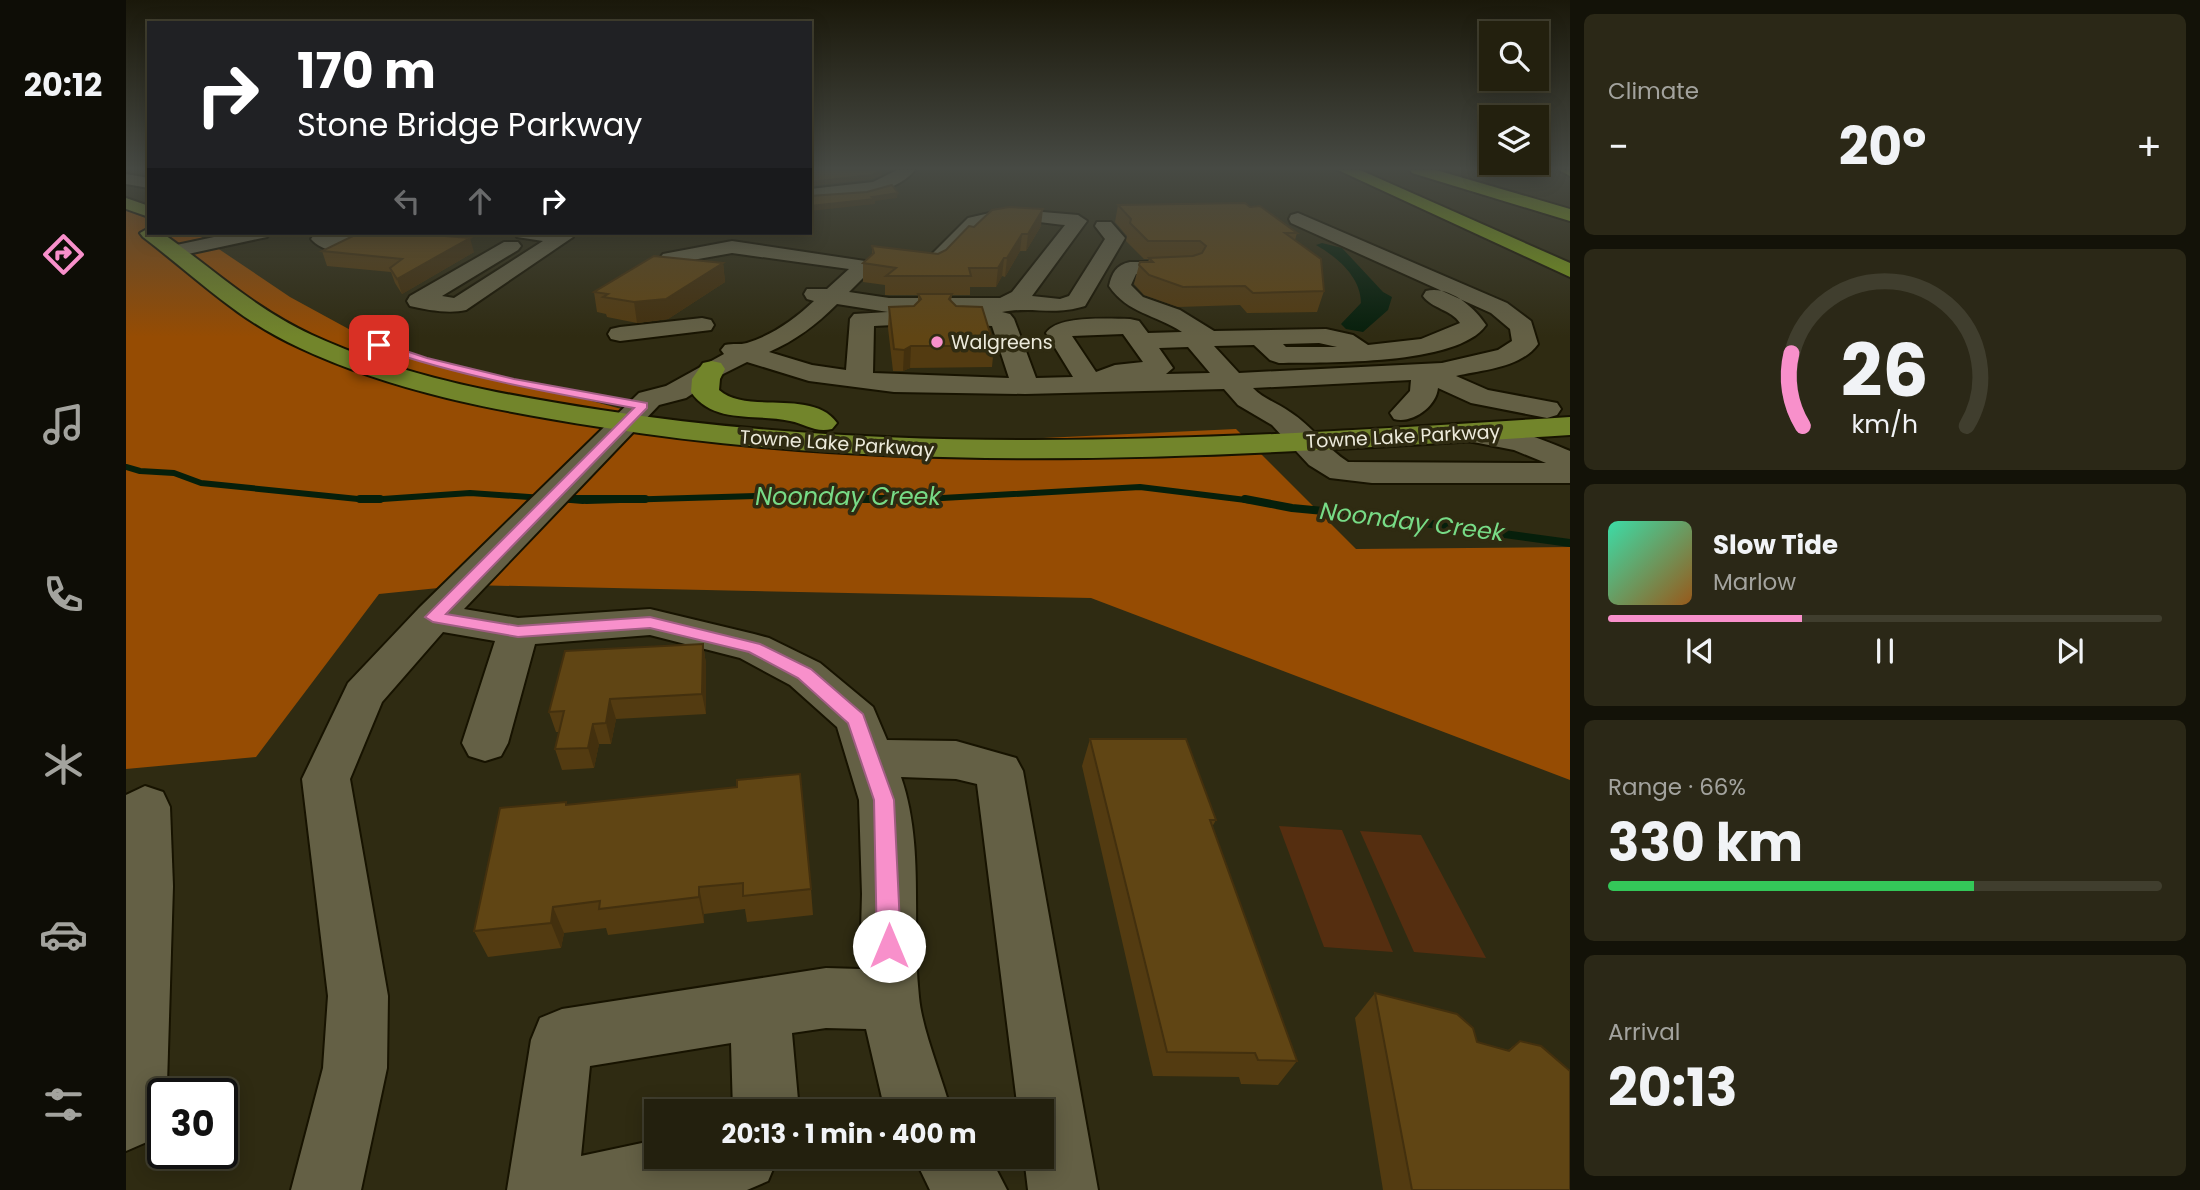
<!DOCTYPE html>
<meta charset="utf-8">
<style>
body{margin:0;font-family:Poppins,sans-serif;background:#2b2817;color:#f1f3f6;height:100vh;display:flex;flex-direction:column;font-size:26px;white-space:nowrap}
*{box-sizing:border-box;margin:0}
p{font-size:23px;color:#a3a39e}
.icon{flex:none;width:38px;height:38px;fill:none;stroke:currentColor;stroke-width:2;stroke-linecap:round;stroke-linejoin:round}
.map{position:relative;flex:1;overflow:hidden}
.panel{display:flex;flex-direction:column;gap:14px;padding:14px;background:#131208;width:630px}
.panel>*{flex:none}
.guide{position:absolute;left:21px;top:21px;width:665px;height:214px;border-radius:0px;box-shadow:0 4px 18px #0003,0 0 0 2px #403e2e;background:#202124;color:#fff;overflow:hidden}
.tools{position:absolute;left:1353px;top:21px;display:grid;gap:14px}
.tools a{display:grid;place-items:center;width:70px;height:70px;border-radius:0px;background:#23200e;box-shadow:0 4px 18px #0003,0 0 0 2px #403e2e;font-size:35px}
.speed{position:absolute;left:21px;top:1078px;display:flex;gap:14px;font-size:35px;font-weight:700;text-align:center}
.speed>*{display:grid;place-content:center;width:91px;height:91px;border-radius:50%;background:#23200e;box-shadow:0 4px 18px #0003,0 0 0 2px #403e2e;line-height:1}
.speed .limit{border:4px solid #111;border-radius:10px;background:#fff;color:#111}
.pin{position:absolute;display:grid;place-items:center;width:60px;height:60px;color:#fff;margin:-30px;border-radius:14px;box-shadow:0 4px 10px #0006}
.me{position:absolute;width:77px;margin:-38px;rotate:0deg;stroke-linejoin:round;filter:drop-shadow(0 0 5px #0008)}
.turn{display:flex;align-items:center;gap:24px;height:147px;padding:0 35px;font-size:32px}
.turn .icon{width:91px;height:91px;stroke-width:2.5}
.turn b{display:block;font-size:49px;line-height:60px}
.lanes{display:flex;align-items:center;height:66px;padding:0 35px;background:#0003;justify-content:center;gap:35px;direction:ltr}
.lanes .off{opacity:.35}
.big{font-size:52px;font-weight:700;line-height:1.1}
.panel .card{flex:1;display:flex;flex-direction:column;justify-content:center;gap:10px;min-width:0;padding:0 24px;border-radius:10px;background:#2b2817}
.panel .dial{align-items:center;gap:0}
.dial svg{height:182px;overflow:visible;fill:none;stroke:#403e2e;stroke-width:7;stroke-linecap:round;text-anchor:middle}
.dial text{fill:#f1f3f6;stroke:none}
.song{display:flex;align-items:center;gap:21px}
.cover{width:84px;height:84px;border-radius:10px;background:linear-gradient(135deg,hsl(160 70% 55%),hsl(30 70% 35%))}
.played{height:7px;border-radius:4px;background:linear-gradient(90deg,#f890cb 35%,#403e2e 35%)}
.keys{display:flex;justify-content:space-around;direction:ltr}
.heat{display:flex;justify-content:space-between;align-items:center;font-size:38px;direction:ltr}
.charge{height:10px;border-radius:5px;background:linear-gradient(90deg,#34c759 66%,#403e2e 0)}
.trip{position:absolute;left:518px;top:1099px;width:410px;height:70px;border-radius:0px;background:#23200e;box-shadow:0 4px 18px #0003,0 0 0 2px #403e2e;font-weight:700;line-height:70px;text-align:center}
main{display:flex;flex:1;min-height:0}
.tab-bar{display:flex;flex-direction:column;width:126px;justify-content:space-around;align-items:center;background:#0e0d06;color:#a3a39e}
.tab-bar .icon{width:49px;height:49px}
.tab-bar .selected{color:#f890cb}
.tab-bar b{font-size:32px;color:#f1f3f6}
.map>svg:first-child{display:block}
</style>
<main>
<nav class="tab-bar">
<b>20:12</b>
<svg class="icon selected" aria-label="directions" viewBox="0 0 24 24"><path d="M12 3l9 9-9 9-9-9zM9 14v-3h6M13 9l2 2-2 2"/></svg>
<svg class="icon" aria-label="music" viewBox="0 0 24 24"><path d="M9 18V5l10-2v13"/><circle cx="6" cy="18" r="3"/><circle cx="16" cy="16" r="3"/></svg>
<svg class="icon" aria-label="phone" viewBox="0 0 24 24"><path d="M5 4h4l2 5-3 2q2 4 5 5l2-3 5 2v4C11 20 4 13 5 4z"/></svg>
<svg class="icon" aria-label="climate" viewBox="0 0 24 24"><path d="M12 3v18M4 7l16 10M4 17L20 7"/></svg>
<svg class="icon" aria-label="car" viewBox="0 0 24 24"><path d="M5 17H2v-5l4-1 3-4h7l3 4 3 1v5h-3M9 17h6M6 11h13"/><circle cx="7" cy="17" r="2"/><circle cx="17" cy="17" r="2"/></svg>
<svg class="icon" aria-label="filters" viewBox="0 0 24 24"><path d="M4 7h16M4 17h16"/><circle cx="9" cy="7" r="2"/><circle cx="15" cy="17" r="2"/></svg>
</nav>
<div class="map">
<svg width="1444" height="1190" viewBox="0 0 1444 1190">
<rect width="100%" height="100%" fill="#2f2b12"/>
<g fill="#552e10">
<polygon points="1153,826 1216,830 1267,952 1198,947"/>
<polygon points="1234,831 1295,835 1360,958 1288,952"/>
</g>
<polygon fill="#964c03" points="0,208 23,217 23,233 63,233 75,237 164,297 263,351 345,369 552,424 810,443 1110,429 1230,549 1444,547 1444,780 965,598 342,585 253,594 130,757 0,769"/>
<path fill="#061f0b" d="M1196,243l20,5 41,44 9,5 -4,13 -25,22 -17,-3 -5,-5 20,-21c0,-26 -24,-46 -45,-58z"/>
<g fill="none" stroke-linecap="round" stroke-linejoin="round">
<g stroke="#061f0b" stroke-width="6">
<polyline points="0,467 14,471 48,473 75,483 242,500 344,493 417,498"/>
<polyline points="433,499 457,501"/>
<polyline points="460,501 659,495 761,501"/>
<polyline points="763,501 1014,487 1128,501"/>
</g>
<g stroke="#061f0b" stroke-width="8">
<polyline points="234,499 254,499"/>
<polyline points="435,499 519,499"/>
<polyline points="731,499 795,499"/>
<polyline points="1119,499 1166,508 1240,515 1444,543"/>
</g>
<defs>
<g id="minor">
<path d="M771,170h18c-23,28 -72,26 -105,29v-10l63,-7z"/>
<polygon points="0,174 23,178 23,188 0,184"/>
<path d="M881,209l71,6 9,6 -55,75 28,3 9,-3 36,-57 -10,-13 2,-4h14l14,16 -40,68c-32,10 -51,0 -83,6l8,2 4,5 22,59 37,-1 -27,-44c12,-18 63,-14 84,-14l9,2 9,12 34,-1c-27,-18 -54,-18 -73,-46 3,-13 7,-21 21,-24h65l4,4 -4,4 -7,2 -52,2 -5,11 12,12 37,13 34,21 112,-2 27,6 15,10 53,-6 39,-16c-9,-14 -28,-14 -37,-27l3,-5c23,-6 48,16 60,34 -28,41 -161,37 -207,38l-9,-3 -16,-15 -40,1 25,27 203,-10 56,-13 14,-9 -2,-12 -19,-16 -200,-90 -2,-4 2,-4 7,-2 209,90 24,18 7,23c-17,24 -56,26 -82,32l32,14 69,13 4,6 -4,6 -10,3 -76,-15 -33,-15c-2,19 -26,36 -44,31l-4,-6 20,-22 1,-11 -158,8c10,11 25,15 37,24 22,14 36,36 58,50l198,1 -32,-13 -56,-11 -4,-6 4,-6c33,-8 82,11 112,24v32h-198l-42,-5 -21,-13 -37,-40 -34,-20 -14,-16 -199,5 -131,-2 -85,-11 -62,-19 -26,13 -35,23 -27,7 -195,204 54,9 132,-9 104,25 15,4 51,25 53,44 14,33 69,1 60,17 7,13 75,419h-70l-4,-33h17v-46h-23l-41,-327 -21,-5 -55,-2c24,69 10,148 18,220 3,33 23,80 32,114h-66l-19,-82 -40,-1 -34,5 7,78h-66l-2,-68 -141,23 -9,90 75,-16v17h122l-10,24 -21,9h-240l24,-150 9,-22 22,-9 264,-41 34,1 2,-75 -3,-94 -22,-73 -47,-42 -50,-27 -90,-23 -115,9 -27,99 -7,13 -16,5 -16,-5 -7,-13 33,-102 -52,-9 -61,70 -32,77 38,217 -1,72 -26,122h-70l32,-122 5,-72 -26,-217 46,-96 71,-75 220,-215 27,-7 58,-32 -3,-4 4,-5c8,-2 15,0 22,-2 26,-8 48,-24 67,-42l-7,-2 -3,-5 3,-5h20l22,-20 -117,-16 -62,11 -7,-2 -3,-4 3,-4 69,-13 133,20 7,8 -23,23 40,6h111l12,-6 53,-67c-25,-2 -58,-10 -82,1 -23,11 -28,48 -59,40l-3,-4 3,-4 6,-2 38,-38zM711,304l51,8 -34,2 -4,5 -4,51 -34,-5 -43,-13c27,-12 47,-27 68,-48zM779,312h57l-8,2 -4,5 4,5 38,2 17,52 -136,-5 1,-47 39,-2 4,-5 -4,-5zM997,334l20,28 -28,3 -19,7 -24,-36zM1157,344l36,-1 18,4h-51zM1062,347l22,26 -44,1 7,-6 -14,-20z"/>
<polygon points="107,233 144,233 141,237 48,257 41,255 38,251 41,247"/>
<path d="M197,233h35l-1,3 34,-3 4,4c-6,7 -48,14 -59,14 -9,0 -20,-6 -25,-12l3,-4z"/>
<path d="M389,233h54l4,4 -107,73c-17,4 -39,0 -56,-4l-3,-5 3,-5 94,-54h14l3,4 -3,4 -76,46 12,2 89,-57 -26,-4z"/>
<polygon points="576,318 585,320 588,325 585,330 494,341 485,339 482,334 485,329 494,327"/>
<polygon points="19,786 37,792 44,807 47,886 41,1084 33,1118 23,1141 0,1151 0,795"/>
<polygon points="788,1157 864,1157 881,1190 804,1190"/>
</g>
<g id="major">
<polygon points="0,198 23,206 23,217 0,209"/>
<path d="M23,228v5h13c53,37 90,74 150,102 91,42 191,60 289,75 321,50 646,27 969,7v18c-323,20 -648,44 -970,-8 -102,-16 -206,-35 -300,-79 -64,-29 -103,-70 -157,-111l-3,-4z"/>
<path d="M586,361l9,2 4,6 -5,10 -1,11c28,25 94,-2 118,33l-5,6c-17,4 -26,-5 -42,-8 -34,-8 -76,4 -99,-29l1,-13 11,-16z"/>
</g>
<g id="highway">
<polygon points="1212,170 1234,170 1444,263 1444,277"/>
<polygon points="1284,170 1310,170 1444,209 1444,221 1286,173"/>
<polygon points="1433,170 1444,170 1444,176"/>
</g>
</defs>
<use href="#minor" stroke="#171300" stroke-width="4"/>
<use href="#major" stroke="#171300" stroke-width="4"/>
<use href="#highway" stroke="#171300" stroke-width="4"/>
<use href="#minor" fill="#646045" fill-rule="evenodd"/>
<use href="#major" fill="#72852b" fill-rule="evenodd"/>
<use href="#highway" fill="#7b9e19" fill-rule="evenodd"/>
</g>
<g fill="#533b11">
<polygon points="992,205 1124,207 1171,233 1169,240 1198,291 1191,312 1121,313 1114,305 1052,307 1018,295 1008,284 1013,265 1022,262 1023,259 1018,259 1000,241 1001,236 989,222"/>
<polygon points="915,226 900,251 894,251 879,277 876,276 870,287 844,287 844,295 826,295 825,301 868,346 866,367 784,368 777,371 767,371 762,328 763,307 788,306 792,302 792,295 759,295 759,285 737,282 737,263 746,254 746,246 812,254 820,250 848,227"/>
<polygon points="196,251 348,252 276,294 269,283 265,272 201,266"/>
<polygon points="597,263 599,282 542,319 511,323 481,317 480,314 471,312 468,292"/>
<polygon points="577,644 580,664 580,714 490,719 485,744 473,744 468,768 436,770 429,749 433,732 430,732 423,712"/>
<polygon points="964,739 1090,820 1086,827 1171,1061 1152,1085 1115,1084 1113,1077 1027,1076 956,766"/>
<polygon points="441,805 685,889 687,915 621,922 619,909 578,914 578,923 482,935 480,928 438,933 435,948 362,957 348,931"/>
<polygon points="1249,993 1351,1042 1382,1050 1394,1041 1444,1190 1257,1190 1229,1018"/>
</g>
<g fill="#43300e">
<polygon points="756,170 756,175 746,179 684,186 684,182"/>
<polygon points="772,193 771,198 749,201 749,204 684,211 684,206"/>
<polygon points="917,209 915,226 900,251 902,234"/>
<polygon points="896,234 894,251 879,277 881,258"/>
<polygon points="344,238 348,252 276,294 271,279"/>
<polygon points="878,258 876,276 870,287 872,268"/>
<polygon points="597,263 599,282 542,319 511,323 508,302"/>
<polygon points="785,346 784,368 777,371 778,350"/>
<polygon points="577,644 580,664 580,714 576,694"/>
<polygon points="484,699 490,719 485,744 480,723"/>
<polygon points="467,724 473,744 468,768 462,748"/>
<polygon points="573,887 578,914 578,923 573,897"/>
<polygon points="427,907 438,933 435,948 425,923"/>
</g>
<g fill="#604514" stroke="#43300e" stroke-width="2">
<polygon points="684,170 756,170 746,175 684,182"/>
<polygon points="766,185 772,193 746,197 749,199 684,206 684,196 741,192"/>
<polygon points="1119,203 1124,207 1134,206 1171,233 1159,233 1195,259 1198,291 1127,293 1119,286 1057,287 1023,275 1013,265 1014,262 1027,262 1023,258 1067,256 1076,253 1080,246 1074,241 1022,241 1004,223 1005,219 992,205"/>
<polygon points="883,207 917,209 902,234 896,234 881,258 878,258 872,268 843,268 845,276 760,276 770,268 737,263 748,253 746,246 812,254 820,250 843,226 848,227 866,210"/>
<polygon points="256,233 281,233 344,238 271,279 264,268 276,259 196,251 229,235"/>
<polygon points="528,256 597,263 540,299 508,302 477,297 482,294 468,292"/>
<polygon points="792,294 826,294 823,299 830,306 856,307 868,346 785,346 778,350 768,349 763,307 788,306 795,299"/>
<polygon points="577,644 576,694 484,699 480,723 467,724 462,748 429,749 438,711 423,712 439,651"/>
<polygon points="964,739 1060,739 1090,820 1084,820 1171,1061 1132,1060 1129,1053 1041,1052"/>
<polygon points="674,774 685,889 617,896 617,883 573,887 573,897 473,909 474,901 427,907 425,923 348,931 374,808 440,802 440,805 611,787 611,780"/>
<polygon points="1249,993 1331,1014 1347,1028 1351,1042 1383,1051 1394,1041 1415,1046 1444,1071 1444,1190 1286,1190"/>
</g>
<linearGradient id="sky" x2="0" y2="1"><stop stop-color="#1a180a"/><stop offset="0.5" stop-color="#474a44"/><stop offset="1" stop-color="#474a44" stop-opacity="0"/></linearGradient>
<rect width="1444" height="337" fill="url(#sky)"/>
<path fill="#f890cb" stroke="#a15e84" stroke-width="2" d="M253,342l48,16 87,21 133,24v5l-201,206 72,12 132,-9 110,27 51,25 52,45 31,86 7,146 -4,8 -8,4 -9,-4 -3,-8 -3,-146 -26,-77 -50,-45 -49,-26 -99,-24 -132,9 -85,-15 -8,-5 209,-209c-88,-16 -175,-32 -259,-61v-4z"/>
<circle fill="#f890cb" stroke="#2f2b12" stroke-width="2.5" cx="811" cy="342" r="7"/>
<g text-anchor="middle" stroke-width="7" stroke-linejoin="round" paint-order="stroke">
<g font-size="19" fill="#edebdc" stroke="#2f2b12" text-anchor="start">
<text x="825" y="349">Walgreens</text>
</g>
<g font-size="19" fill="#edebdc" stroke="#2f2b12">
<text transform="translate(1277 436) rotate(-3)" y="7">Towne Lake Parkway</text>
<text transform="translate(711 443) rotate(4)" y="7">Towne Lake Parkway</text>
</g>
<g font-size="24" font-style="italic" fill="#77db86" stroke="#2f2b12">
<text x="722" y="505">Noonday Creek</text>
<text transform="translate(1286 522) rotate(7)" y="8">Noonday Creek</text>
</g>
</g>
</svg>
<div class="tools">
<a><svg class="icon" aria-label="search" viewBox="0 0 24 24"><circle cx="10" cy="10" r="6"/><path d="M15 15l6 6"/></svg></a>
<a><svg class="icon" aria-label="layers" viewBox="0 0 24 24"><path d="M12 4l9 5-9 5-9-5zM3 14l9 5 9-5"/></svg></a>
</div>
<div class="speed"><div class="limit">30</div></div>
<div class="pin" style="left:253px;top:345px;background:#d93025"><svg class="icon" aria-label="arrive" viewBox="0 0 24 24"><path d="M6 21V4h12l-3 4 3 4H6"/></svg></div>
<svg class="me" style="left:763px;top:946px" viewBox="-20 -20 40 40"><circle r="19" fill="#fff"/><path d="M0-13L10 11 0 6-10 11z" fill="#f890cb"/></svg>
<div class="trip">20:13 · 1 min · 400 m</div>
<div class="guide">
<div class="turn"><svg class="icon" aria-label="right" viewBox="0 0 24 24"><path d="M7 20v-9h11M14 6l5 5-5 5"/></svg><div><b>170 m</b>Stone Bridge Parkway</div></div>
<div class="lanes"><svg class="icon off" aria-label="left" viewBox="0 0 24 24"><path d="M17 20v-9H6M10 6l-5 5 5 5"/></svg><svg class="icon off" aria-label="ahead" viewBox="0 0 24 24"><path d="M12 20V5M6 11l6-6 6 6"/></svg><svg class="icon" aria-label="right" viewBox="0 0 24 24"><path d="M7 20v-9h11M14 6l5 5-5 5"/></svg></div>
</div>
</div>
<section class="panel">
<div class="card"><p>Climate</p>
<div class="heat"><a>−</a><b class="big">20°</b><a>+</a></div>
</div>
<div class="card dial"><svg viewBox="0 0 100 80">
<path d="M14 69A42 42 0 1 1 86 69"/>
<path d="M14 69A42 42 0 0 1 9 37" stroke="#f890cb"/>
<text x="50" y="56" font-size="32" font-weight="700">26</text>
<text x="50" y="72" font-size="11">km/h</text>
</svg></div>
<div class="card">
<div class="song"><i class="cover"></i><div><b>Slow Tide</b><p>Marlow</p></div></div>
<div class="played"></div>
<div class="keys"><svg class="icon" aria-label="previous" viewBox="0 0 24 24"><path d="M18 5L8 12l10 7zM5 5v14"/></svg><svg class="icon" aria-label="pause" viewBox="0 0 24 24"><path d="M8 5v14M16 5v14"/></svg><svg class="icon" aria-label="next" viewBox="0 0 24 24"><path d="M6 5l10 7-10 7zM19 5v14"/></svg></div>
</div>
<div class="card"><p>Range · 66%</p><b class="big">330 km</b><div class="charge"></div></div>
<div class="card"><p>Arrival</p><b class="big">20:13</b></div>
</section>
</main>
